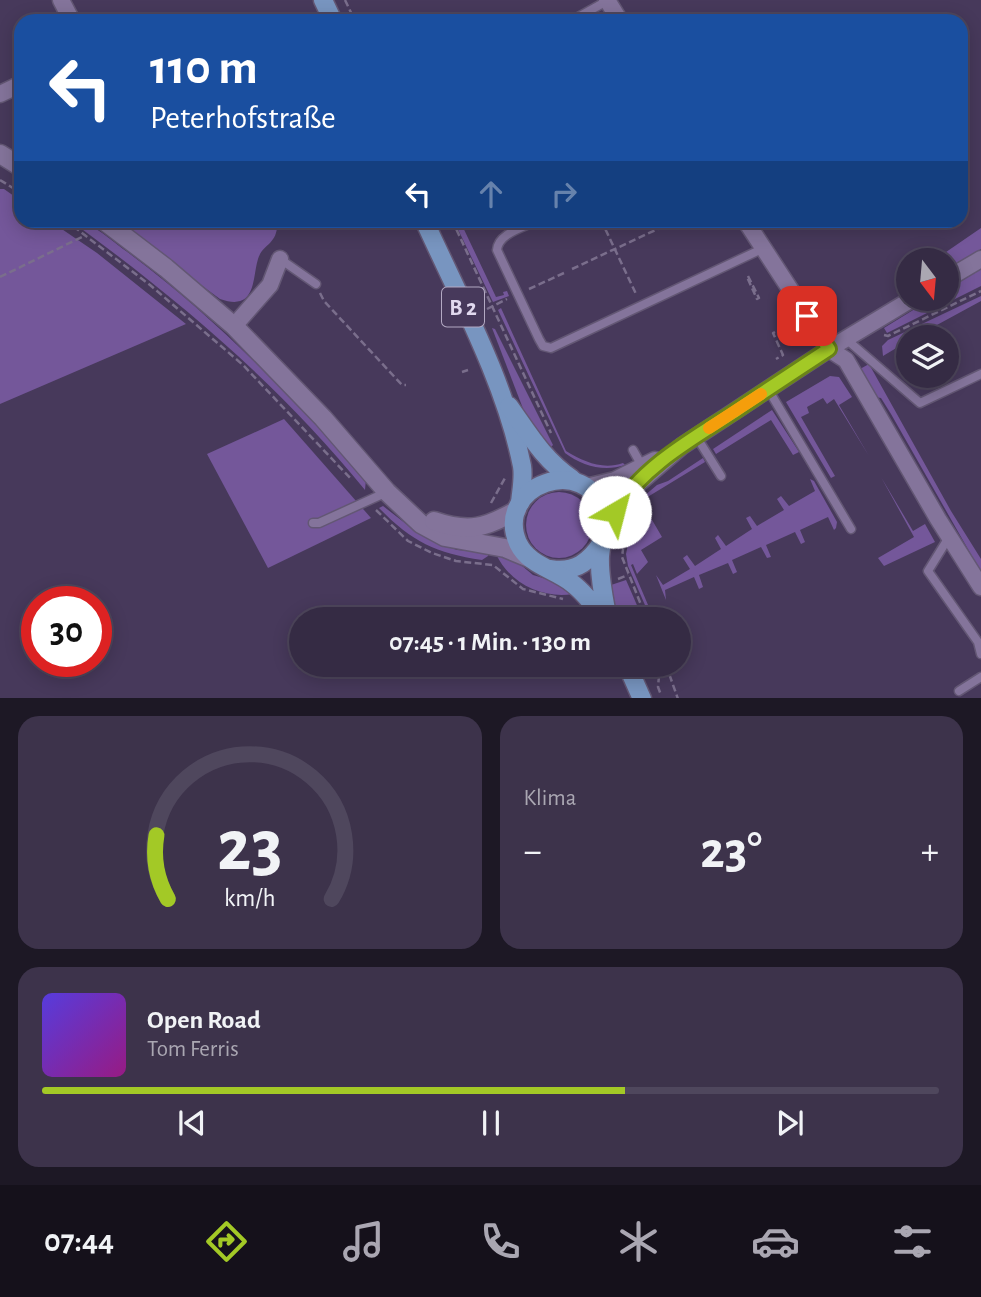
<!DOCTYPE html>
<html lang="de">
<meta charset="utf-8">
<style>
body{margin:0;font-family:"Alegreya Sans",sans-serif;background:#3d334b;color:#f1f3f6;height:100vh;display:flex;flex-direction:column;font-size:26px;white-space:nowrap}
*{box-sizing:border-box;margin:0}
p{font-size:23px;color:#aaa7b2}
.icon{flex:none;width:38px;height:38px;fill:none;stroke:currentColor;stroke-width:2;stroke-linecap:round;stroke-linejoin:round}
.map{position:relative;height:698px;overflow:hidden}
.sheet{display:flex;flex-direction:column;gap:18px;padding:18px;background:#1d1825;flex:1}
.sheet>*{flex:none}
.top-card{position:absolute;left:14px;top:14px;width:954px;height:214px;border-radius:21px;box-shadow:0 4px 18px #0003,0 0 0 2px #4f475d;background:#1a4fa0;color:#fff;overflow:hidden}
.needle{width:46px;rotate:164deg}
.buttons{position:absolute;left:896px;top:248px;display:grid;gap:14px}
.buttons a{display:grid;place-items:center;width:63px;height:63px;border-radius:50%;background:#352b44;box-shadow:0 4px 18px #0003,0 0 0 2px #4f475d;font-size:35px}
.speed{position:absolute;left:21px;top:586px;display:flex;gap:14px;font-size:35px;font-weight:700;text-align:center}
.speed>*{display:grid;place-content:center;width:91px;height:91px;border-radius:50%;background:#352b44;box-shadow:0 4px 18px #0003,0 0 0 2px #4f475d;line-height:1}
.speed .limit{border:10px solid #d22;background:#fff;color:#111}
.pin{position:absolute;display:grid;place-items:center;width:60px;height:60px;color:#fff;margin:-30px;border-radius:14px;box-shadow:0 4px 10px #0006}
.me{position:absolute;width:77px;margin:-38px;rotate:37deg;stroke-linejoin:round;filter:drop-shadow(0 0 5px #0008)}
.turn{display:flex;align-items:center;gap:24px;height:147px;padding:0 21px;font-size:32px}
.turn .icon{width:91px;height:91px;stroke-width:2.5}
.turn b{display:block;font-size:49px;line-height:60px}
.lanes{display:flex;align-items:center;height:66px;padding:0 21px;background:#0003;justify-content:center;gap:35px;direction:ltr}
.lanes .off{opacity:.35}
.big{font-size:52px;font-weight:700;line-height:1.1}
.sheet .card{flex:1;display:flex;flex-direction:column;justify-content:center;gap:10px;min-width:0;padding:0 24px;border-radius:21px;background:#3d334b}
.sheet .dial{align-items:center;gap:0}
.dial svg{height:182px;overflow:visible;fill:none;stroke:#4f475d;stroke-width:7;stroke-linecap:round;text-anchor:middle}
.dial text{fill:#f1f3f6;stroke:none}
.song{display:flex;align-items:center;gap:21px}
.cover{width:84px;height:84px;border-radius:10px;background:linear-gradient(135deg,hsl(250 70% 55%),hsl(310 70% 35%))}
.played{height:7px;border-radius:4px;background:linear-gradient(90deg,#a3c926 65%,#4f475d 65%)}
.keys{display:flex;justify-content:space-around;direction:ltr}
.heat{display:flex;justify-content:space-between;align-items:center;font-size:38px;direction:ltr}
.sheet .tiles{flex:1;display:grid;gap:18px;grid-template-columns:1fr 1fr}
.card:last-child{grid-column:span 2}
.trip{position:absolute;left:289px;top:607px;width:402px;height:70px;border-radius:35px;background:#352b44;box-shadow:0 4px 18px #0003,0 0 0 2px #4f475d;font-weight:700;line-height:70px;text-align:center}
.tab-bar{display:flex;height:112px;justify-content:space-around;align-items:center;background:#15111b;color:#aaa7b2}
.tab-bar .icon{width:49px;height:49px}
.tab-bar .on{color:#a3c926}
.tab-bar b{font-size:32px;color:#f1f3f6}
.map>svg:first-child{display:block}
</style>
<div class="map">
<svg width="981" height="699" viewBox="0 0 981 699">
<rect width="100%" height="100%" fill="#47395b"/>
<g fill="#74579a">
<polygon points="0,189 4,189 21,201 21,220 50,221 97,253 186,324 0,404"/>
<path d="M277,220c2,25 -14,23 -19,39 -6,19 -1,53 -38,40l-106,-78z"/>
<path d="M71,221c21,0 38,18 55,30 92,68 163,144 240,228l-1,11c-85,-105 -186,-190 -294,-269z"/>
<polygon points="454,221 460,221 496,297 504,295 503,292 507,291 509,296 493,302"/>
<polygon points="981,228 981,249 947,269 947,261 933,261"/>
<polygon points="981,269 981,286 887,333 884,328 931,299 947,299 947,290"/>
<polygon points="981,296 981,301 913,338 908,338 908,341 883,356 882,346 888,340"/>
<path d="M501,308l65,143c18,11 37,19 57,12l2,2c-21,7 -43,1 -60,-12l-67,-143z"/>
<polygon points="492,328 495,329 553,445 546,452 527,419"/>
<polygon points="869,364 951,511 981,559 981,572 891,414 881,398 875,397 860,369"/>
<polygon points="830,376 839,377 852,397 839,405 869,456 834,399 827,404 823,398 807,407 809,413 801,417 835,476 831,478 786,402"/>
<polygon points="772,410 799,452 793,455 771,420 716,454 713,449"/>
<polygon points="284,419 371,518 268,568 207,454"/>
<polygon points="703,458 705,462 641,501 662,537 641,550 648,562 637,574 633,564 631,565 654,619 651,619 628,566 626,554 637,502 657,485 668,481"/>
<polygon points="881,477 913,531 925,524 935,542 884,566 878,558 914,537"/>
<polygon points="810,479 814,481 837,522 836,528 834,530 828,517 800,530 805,542 801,544 795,532 766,545 771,557 767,558 761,547 732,560 737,572 733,574 728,563 699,575 703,587 699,589 694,577 665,590 666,600 656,575 663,585 690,569 683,558 687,555 695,566 721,549 715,538 718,535 726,546 752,529 746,518 750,516 757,526 784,510 777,499 781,496 789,506 815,491"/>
<circle cx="559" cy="525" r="33"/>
<path d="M383,506l36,28 24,11 14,5 32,2 -1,4 -6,4c-46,-7 -70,-18 -103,-52z"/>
<path d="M496,554l13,1 24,20 27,8 13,11c-30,5 -63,-10 -77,-40z"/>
<polygon points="626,580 643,619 619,619 608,586"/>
</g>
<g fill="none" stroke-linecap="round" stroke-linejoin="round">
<defs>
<g id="service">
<polyline points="571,21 607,1"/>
<path d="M538,220c-13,7 -40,13 -41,30l42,89 4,7 8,2 213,-100"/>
<polyline points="280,259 316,284"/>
<polyline points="846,339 920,403 981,374"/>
<polyline points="768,389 851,529"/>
<polyline points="696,436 721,476"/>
<polyline points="633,450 642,466"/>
<polyline points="313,523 319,523 387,492"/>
<polyline points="949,537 928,571 978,642 981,654"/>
<polyline points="959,691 981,677"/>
</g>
<g id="minor">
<polyline points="61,0 72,21"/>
<polyline points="607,0 620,21"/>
<polyline points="0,94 21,84"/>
<polyline points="745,220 829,349 846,360 938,519 981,587"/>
<polyline points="947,279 981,259"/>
<polyline points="234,326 270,285 280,259"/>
<polyline points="586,487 615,480 655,460"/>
<polyline points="606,528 624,496 682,446 829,349 912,299"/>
</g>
<g id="tertiary">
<polyline points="0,154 21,167"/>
<polyline points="103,220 166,268 234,326 323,418 387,492 421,524 445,537 505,548 529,558"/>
<path d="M434,521c35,12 52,7 83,-11"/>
</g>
<g id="primary">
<polyline points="323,0 333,21"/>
<path d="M424,220c35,77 82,164 98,246 2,12 -1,25 -2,37"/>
<path d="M509,406c20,28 34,53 63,73"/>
<path d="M551,569c23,4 39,-7 51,-27"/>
<path d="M605,620c-10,-13 -19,-26 -32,-36 -18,-15 -44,-18 -55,-41 -25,-58 70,-92 86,-29 4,14 -3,28 -4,42 -1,21 4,43 8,64"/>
<polyline points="627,665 642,699"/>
</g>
</defs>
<use href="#service" stroke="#635774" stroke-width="11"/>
<use href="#minor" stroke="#635774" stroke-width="19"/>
<use href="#tertiary" stroke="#635774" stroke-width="21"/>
<use href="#primary" stroke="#635774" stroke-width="21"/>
<g stroke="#7a6e8c" stroke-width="2.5" stroke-dasharray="7 3.5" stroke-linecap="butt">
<polyline points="345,0 355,21"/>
<polyline points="298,21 310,15"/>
<polyline points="0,180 21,193"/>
<polyline points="65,220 150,285 243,365 352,480"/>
<polyline points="452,220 551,433"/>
<polyline points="601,220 637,296"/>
<polyline points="604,227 613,223"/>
<polyline points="572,269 677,220"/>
<polygon points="748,276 759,298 757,299 747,277"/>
<polyline points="0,277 86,235"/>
<polyline points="529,289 564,273"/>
<polyline points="320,293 324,301 402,385 406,385"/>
<polyline points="487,309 507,299"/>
<polyline points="775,332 773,333 783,355 776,359"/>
<polyline points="884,335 888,336 981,291"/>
<polyline points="462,372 468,370"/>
<polyline points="491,503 505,478"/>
<polyline points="376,510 408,541 432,553 456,561 493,565 523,589 563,599"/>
<polyline points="626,526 622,557 647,620"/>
<polyline points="618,579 628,575"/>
<polyline points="660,665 658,687 661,695"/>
<polyline points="666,665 678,699"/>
</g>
<use href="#service" stroke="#84749b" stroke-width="8"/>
<use href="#minor" stroke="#84749b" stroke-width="16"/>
<use href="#tertiary" stroke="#84749b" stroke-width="18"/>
<use href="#primary" stroke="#7895c0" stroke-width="18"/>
</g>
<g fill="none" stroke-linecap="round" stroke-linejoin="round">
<defs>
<path id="route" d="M615,512c25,-44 77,-73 119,-100 31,-21 63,-42 95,-63l-22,-33"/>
</defs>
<use href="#route" stroke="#6a8319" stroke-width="18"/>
<use href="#route" stroke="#a3c926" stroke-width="12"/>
<polyline stroke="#f59e0b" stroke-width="12" points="709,428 761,394"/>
</g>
<g text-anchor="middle" stroke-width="7" stroke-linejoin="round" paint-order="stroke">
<rect fill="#47395b" stroke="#b3a9c3" stroke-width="2" x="442" y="287.5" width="42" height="39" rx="5"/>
<g font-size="23" font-weight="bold" fill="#e1d9ef">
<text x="463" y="315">B 2</text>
</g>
</g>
</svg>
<div class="buttons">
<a><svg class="needle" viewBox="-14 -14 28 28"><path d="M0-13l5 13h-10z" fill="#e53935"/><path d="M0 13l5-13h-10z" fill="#aaa7b2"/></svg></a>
<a><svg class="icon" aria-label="layers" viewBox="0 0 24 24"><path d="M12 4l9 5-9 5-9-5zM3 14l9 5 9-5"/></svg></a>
</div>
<div class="speed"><div class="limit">30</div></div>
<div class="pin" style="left:807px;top:316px;background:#d93025"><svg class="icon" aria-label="arrive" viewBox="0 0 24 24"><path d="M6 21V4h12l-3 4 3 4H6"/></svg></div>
<svg class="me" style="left:615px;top:512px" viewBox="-20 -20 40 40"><circle r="19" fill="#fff"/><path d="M0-13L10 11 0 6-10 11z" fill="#a3c926"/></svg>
<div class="trip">07:45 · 1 Min. · 130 m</div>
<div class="top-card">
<div class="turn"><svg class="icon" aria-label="left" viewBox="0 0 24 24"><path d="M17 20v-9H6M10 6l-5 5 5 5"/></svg><div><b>110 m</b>Peterhofstraße</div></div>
<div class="lanes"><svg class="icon" aria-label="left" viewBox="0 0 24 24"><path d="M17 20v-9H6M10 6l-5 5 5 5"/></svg><svg class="icon off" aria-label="ahead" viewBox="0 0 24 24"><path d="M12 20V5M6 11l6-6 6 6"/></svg><svg class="icon off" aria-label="right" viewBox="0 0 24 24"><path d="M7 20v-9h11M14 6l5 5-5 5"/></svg></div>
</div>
</div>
<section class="sheet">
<div class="tiles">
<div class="card dial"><svg viewBox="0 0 100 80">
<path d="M14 69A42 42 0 1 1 86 69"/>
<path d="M14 69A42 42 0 0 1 9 41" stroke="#a3c926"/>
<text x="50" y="56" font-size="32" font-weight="700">23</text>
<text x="50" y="72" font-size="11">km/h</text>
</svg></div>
<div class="card"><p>Klima</p>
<div class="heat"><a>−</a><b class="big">23°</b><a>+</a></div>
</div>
<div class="card">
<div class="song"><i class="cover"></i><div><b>Open Road</b><p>Tom Ferris</p></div></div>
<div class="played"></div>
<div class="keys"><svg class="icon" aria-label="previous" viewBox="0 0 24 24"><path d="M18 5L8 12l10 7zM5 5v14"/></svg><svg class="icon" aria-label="pause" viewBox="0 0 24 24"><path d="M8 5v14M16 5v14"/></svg><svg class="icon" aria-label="next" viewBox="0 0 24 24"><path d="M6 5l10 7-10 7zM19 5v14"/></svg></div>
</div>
</div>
</section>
<nav class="tab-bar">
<b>07:44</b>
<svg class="icon on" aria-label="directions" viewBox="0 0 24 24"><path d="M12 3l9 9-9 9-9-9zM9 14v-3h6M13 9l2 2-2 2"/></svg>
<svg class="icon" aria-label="music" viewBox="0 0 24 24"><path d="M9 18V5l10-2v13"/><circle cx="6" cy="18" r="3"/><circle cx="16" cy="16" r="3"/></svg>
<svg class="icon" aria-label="phone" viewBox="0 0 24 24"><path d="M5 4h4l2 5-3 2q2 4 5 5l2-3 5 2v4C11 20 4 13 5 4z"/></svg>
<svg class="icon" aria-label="climate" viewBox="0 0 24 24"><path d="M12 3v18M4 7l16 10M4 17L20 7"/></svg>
<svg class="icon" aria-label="car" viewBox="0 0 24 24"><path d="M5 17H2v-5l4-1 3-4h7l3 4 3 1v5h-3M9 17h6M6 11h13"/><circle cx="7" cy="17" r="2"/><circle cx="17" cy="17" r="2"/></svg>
<svg class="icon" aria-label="filters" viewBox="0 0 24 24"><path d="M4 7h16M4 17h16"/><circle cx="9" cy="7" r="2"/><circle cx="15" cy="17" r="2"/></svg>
</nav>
